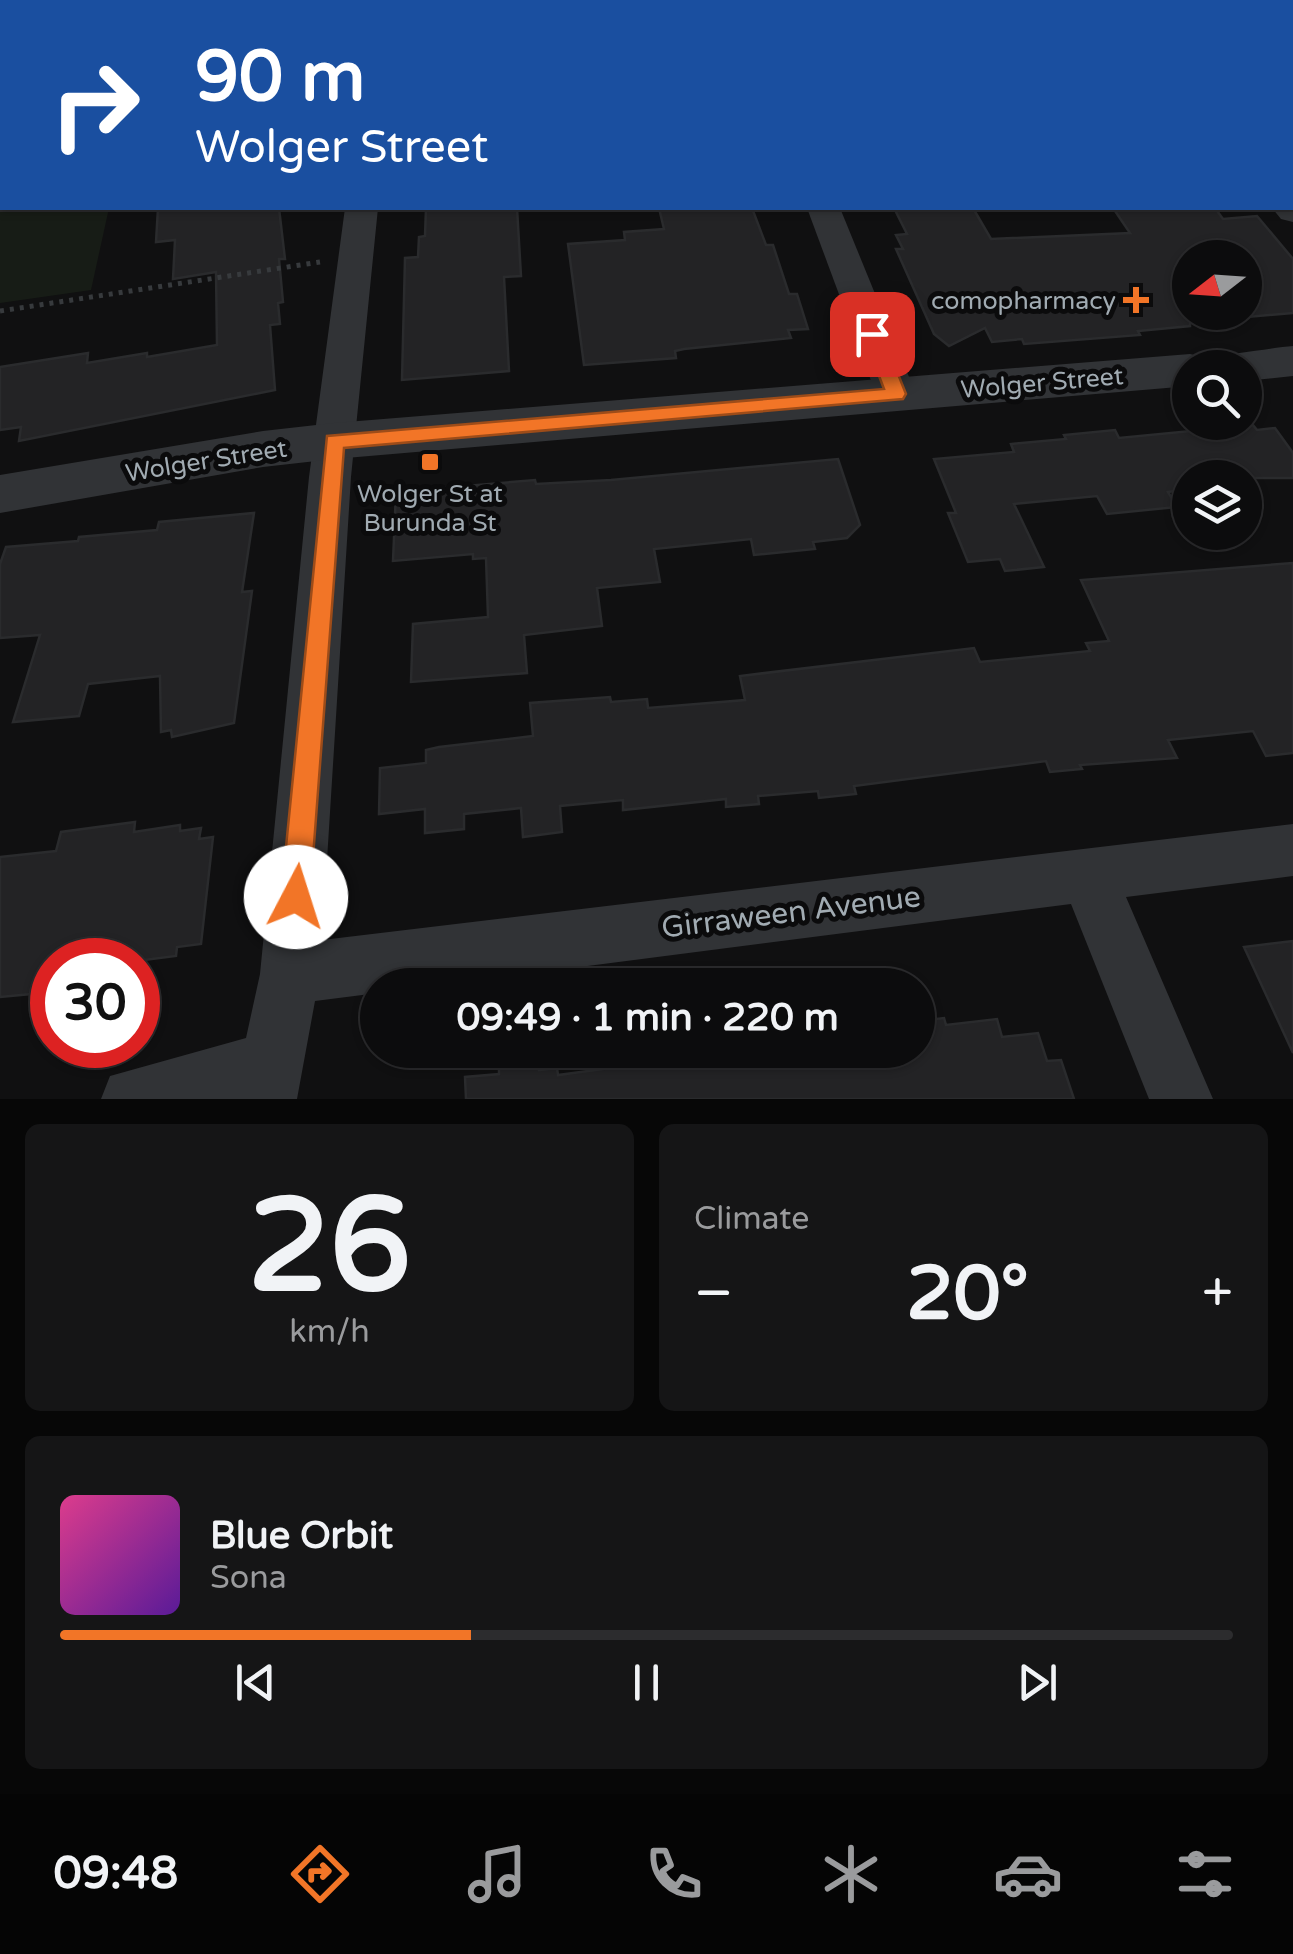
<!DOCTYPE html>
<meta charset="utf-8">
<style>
body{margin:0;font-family:"Varela Round",sans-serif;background:#151516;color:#f1f3f6;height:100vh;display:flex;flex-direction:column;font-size:38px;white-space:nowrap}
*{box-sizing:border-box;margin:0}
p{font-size:32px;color:#9a9b9d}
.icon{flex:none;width:55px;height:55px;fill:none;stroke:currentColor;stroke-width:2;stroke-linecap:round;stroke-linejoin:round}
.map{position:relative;height:1099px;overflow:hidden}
.drawer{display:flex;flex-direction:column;gap:25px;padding:25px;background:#070707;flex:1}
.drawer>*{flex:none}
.guide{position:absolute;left:0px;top:0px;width:1295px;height:210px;box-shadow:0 2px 8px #0004,0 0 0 2px #2c2c2e;background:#1a4fa0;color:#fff;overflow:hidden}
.needle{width:65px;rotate:253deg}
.buttons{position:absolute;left:1172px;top:240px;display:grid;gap:20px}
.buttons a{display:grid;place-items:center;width:90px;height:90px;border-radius:50%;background:#0c0c0d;box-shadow:0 2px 8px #0004,0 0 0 2px #2c2c2e;font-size:50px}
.speed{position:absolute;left:30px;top:938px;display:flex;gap:20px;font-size:50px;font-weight:700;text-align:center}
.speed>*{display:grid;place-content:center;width:130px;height:130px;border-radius:50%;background:#0c0c0d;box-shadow:0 2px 8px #0004,0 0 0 2px #2c2c2e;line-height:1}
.speed .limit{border:15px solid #d22;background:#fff;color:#111}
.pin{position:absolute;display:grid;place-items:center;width:85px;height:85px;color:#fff;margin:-42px;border-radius:20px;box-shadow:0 5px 15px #0006}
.me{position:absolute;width:110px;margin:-55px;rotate:5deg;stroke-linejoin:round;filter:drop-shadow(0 0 8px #0008)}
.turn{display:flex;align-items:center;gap:35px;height:210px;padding:0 30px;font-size:45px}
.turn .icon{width:130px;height:130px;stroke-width:2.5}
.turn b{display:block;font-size:70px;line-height:85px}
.big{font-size:75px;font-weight:700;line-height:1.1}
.drawer .card{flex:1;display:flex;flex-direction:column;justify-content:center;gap:15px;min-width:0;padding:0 35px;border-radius:15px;background:#151516}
.drawer .dial{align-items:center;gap:0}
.dial b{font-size:130px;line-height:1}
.song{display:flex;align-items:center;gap:30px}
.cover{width:120px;height:120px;border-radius:15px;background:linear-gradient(135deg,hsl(330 70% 55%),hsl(270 70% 35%))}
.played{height:10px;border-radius:5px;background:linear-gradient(90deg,#f27527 35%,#2c2c2e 35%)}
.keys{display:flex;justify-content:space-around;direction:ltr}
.heat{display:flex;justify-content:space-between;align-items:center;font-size:55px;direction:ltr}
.drawer .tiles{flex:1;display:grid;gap:25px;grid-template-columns:1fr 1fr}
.card:last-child{grid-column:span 2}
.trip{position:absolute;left:360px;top:968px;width:575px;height:100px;border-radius:50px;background:#0c0c0d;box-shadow:0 2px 8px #0004,0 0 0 2px #2c2c2e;font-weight:700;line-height:100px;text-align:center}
.menu{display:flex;height:160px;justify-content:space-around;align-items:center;background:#050505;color:#9a9b9d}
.menu .icon{width:70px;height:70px}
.menu .active{color:#f27527}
.menu b{font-size:45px;color:#f1f3f6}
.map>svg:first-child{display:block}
</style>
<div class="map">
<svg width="1293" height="1099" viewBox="0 0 1293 1099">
<rect width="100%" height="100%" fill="#101011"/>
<polygon fill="#171c16" points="109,208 91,290 0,303 0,209"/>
<g fill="#232325" stroke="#2a2b2d" stroke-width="2.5" fill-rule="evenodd">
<polygon points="158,208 279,208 285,259 279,259 283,302 278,303 280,324 270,325 275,390 19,441 21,427 0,430 0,367 88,353 87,363 147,353 147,357 217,345 216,272 173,279 175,240 156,242"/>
<polygon points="426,208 517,208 521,276 504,277 509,371 402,380 405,258 418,257 419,237 425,236"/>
<polygon points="659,208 752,208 766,245 773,245 789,294 797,294 808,329 788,330 791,338 684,349 675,351 676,358 584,365 568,244 625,240 624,232 664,229"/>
<path d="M894,208h79l18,31 139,-6 -17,-25h102l8,11 34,-3 36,43v54l-103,9v4l-52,5 2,4 -116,9 -2,-5 -30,3 -7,-14 -36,18 -15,-12 -38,-85h7l-7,-14 11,-1zM1190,258h55v54h-55z"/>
<polygon points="1253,425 1257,430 1275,428 1293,453 1293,478 1190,478 1190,489 1168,492 1177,507 1107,514 1097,496 1014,504 1044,567 1005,571 1000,559 968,562 948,513 956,513 934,459 1014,452 1011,444 1066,439 1064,435 1115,430 1119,438"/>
<polygon points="838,459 860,525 847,538 813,542 815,549 754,555 751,539 654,549 660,582 597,588 602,626 524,635 527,673 411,682 413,624 488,617 486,558 473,559 473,554 393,561 396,492 535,480 536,484 611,480"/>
<polygon points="254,513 242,592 252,591 234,723 172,737 171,730 161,732 160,676 88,684 79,716 13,722 40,635 0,638 0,564 6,547 78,541 79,537 157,530 159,522"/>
<polygon points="1293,563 1293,753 1266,756 1253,731 1168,740 1177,758 1080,765 1082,769 1050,772 1046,761 854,786 856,794 819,798 818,791 758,796 759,804 726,807 726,799 623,810 623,800 560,806 562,832 523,837 521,808 464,814 464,829 425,833 425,809 379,814 380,768 426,763 426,750 439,747 533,736 530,703 610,697 611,702 647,699 648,708 745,700 740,676 974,648 980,662 1090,651 1086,643 1109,641 1081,580"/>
<polygon points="135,822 134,832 180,825 180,831 201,828 199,839 213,837 201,944 177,947 176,956 144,960 52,960 52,992 0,997 0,857 56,851 61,832"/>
<polygon points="1293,941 1293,1053 1244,947"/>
<polygon points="944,1018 946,1025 997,1019 1002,1037 1038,1033 1047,1061 1061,1060 1074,1099 466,1099 465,1077 499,1074 499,1066 538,1062 539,1070 557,1068 558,1075 633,1065 632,1050 918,1050 918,1021"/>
</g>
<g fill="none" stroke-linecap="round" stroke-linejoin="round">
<polyline stroke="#373a3d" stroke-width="5" stroke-dasharray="4 6" stroke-linecap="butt" points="0,311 320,262"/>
<g fill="#313336" fill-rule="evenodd">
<polygon points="674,0 748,0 673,2"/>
<polygon points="1093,0 1120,0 1121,2 1095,2"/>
<polygon points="2,92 2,110 0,111 0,93"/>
<polygon points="1293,199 1293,222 1281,219 1272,208 1292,208"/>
<polygon points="345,208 378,208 351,477 322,940 1293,824 1293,876 1126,897 1213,1099 1149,1099 1071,904 439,985 378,985 378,993 315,1001 297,1099 101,1099 110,1076 246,1038 260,974 309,477"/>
<polygon points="807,208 840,208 916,394 910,403 896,407 882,403 876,394"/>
</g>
<path fill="#313336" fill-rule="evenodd" d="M1293,346v30l-48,5v-13h-55v18l-856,73 -71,8 -263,46v-38l263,-44 71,-8 856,-69c20,6 77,-6 103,-8z"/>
</g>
<polygon fill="#f27527" stroke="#9d4c19" stroke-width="2.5" points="872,327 882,334 906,394 903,399 344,448 310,897 306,907 296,911 286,907 281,897 327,436 884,389 863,334"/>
<g fill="#f27527" stroke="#0b0b0c" stroke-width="4">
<path d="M1131 285h10v10h10v10h-10v10h-10v-10h-10v-10h10z"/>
<rect x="420" y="452" width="20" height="20" rx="5"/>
</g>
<g text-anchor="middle" stroke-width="10" stroke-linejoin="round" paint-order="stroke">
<g font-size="25" fill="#a1abb2" stroke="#0b0b0c" text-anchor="end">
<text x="1116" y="309">comopharmacy</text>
<text x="430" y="502" text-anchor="middle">Wolger St at<tspan x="430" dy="29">Burunda St</tspan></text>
</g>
<g font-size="25" fill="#a1abb2" stroke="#0b0b0c">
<text transform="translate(1042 382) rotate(-5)" y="9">Wolger Street</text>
<text transform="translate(206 460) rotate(-9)" y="9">Wolger Street</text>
</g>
<g font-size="30" fill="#a1abb2" stroke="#0b0b0c">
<text transform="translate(791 912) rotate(-7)" y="10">Girraween Avenue</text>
</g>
</g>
</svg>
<div class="buttons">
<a><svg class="needle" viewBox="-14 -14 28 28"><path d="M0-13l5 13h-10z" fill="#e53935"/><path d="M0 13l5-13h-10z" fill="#9a9b9d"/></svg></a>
<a><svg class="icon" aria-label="search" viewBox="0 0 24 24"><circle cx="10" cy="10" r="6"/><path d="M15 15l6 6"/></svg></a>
<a><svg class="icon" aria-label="layers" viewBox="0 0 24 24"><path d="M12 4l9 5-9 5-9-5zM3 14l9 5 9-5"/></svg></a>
</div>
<div class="speed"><div class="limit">30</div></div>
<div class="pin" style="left:872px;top:334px;background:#d93025"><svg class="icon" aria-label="arrive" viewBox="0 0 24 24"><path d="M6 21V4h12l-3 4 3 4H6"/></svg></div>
<svg class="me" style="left:296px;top:897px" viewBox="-20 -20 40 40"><circle r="19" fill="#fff"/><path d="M0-13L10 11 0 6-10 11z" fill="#f27527"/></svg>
<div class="trip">09:49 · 1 min · 220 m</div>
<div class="guide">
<div class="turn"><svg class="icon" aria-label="right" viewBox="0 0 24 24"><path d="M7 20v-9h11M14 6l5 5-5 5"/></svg><div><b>90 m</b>Wolger Street</div></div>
</div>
</div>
<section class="drawer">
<div class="tiles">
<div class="card dial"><b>26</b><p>km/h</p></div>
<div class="card"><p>Climate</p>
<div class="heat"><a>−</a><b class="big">20°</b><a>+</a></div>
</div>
<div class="card">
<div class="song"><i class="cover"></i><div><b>Blue Orbit</b><p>Sona</p></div></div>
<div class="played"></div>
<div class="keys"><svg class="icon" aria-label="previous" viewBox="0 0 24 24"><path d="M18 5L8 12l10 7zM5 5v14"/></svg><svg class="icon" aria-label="pause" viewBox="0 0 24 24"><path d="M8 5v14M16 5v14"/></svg><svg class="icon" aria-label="next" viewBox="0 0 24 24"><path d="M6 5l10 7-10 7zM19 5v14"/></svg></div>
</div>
</div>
</section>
<nav class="menu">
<b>09:48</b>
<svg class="icon active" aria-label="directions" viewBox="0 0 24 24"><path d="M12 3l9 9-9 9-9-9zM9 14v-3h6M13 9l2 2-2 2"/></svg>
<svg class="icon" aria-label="music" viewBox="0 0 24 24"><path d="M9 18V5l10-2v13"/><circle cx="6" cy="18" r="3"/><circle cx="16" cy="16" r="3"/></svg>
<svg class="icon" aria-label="phone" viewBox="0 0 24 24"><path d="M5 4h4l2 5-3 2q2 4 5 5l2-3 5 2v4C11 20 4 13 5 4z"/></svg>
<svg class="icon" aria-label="climate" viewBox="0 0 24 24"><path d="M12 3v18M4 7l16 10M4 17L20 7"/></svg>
<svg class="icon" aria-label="car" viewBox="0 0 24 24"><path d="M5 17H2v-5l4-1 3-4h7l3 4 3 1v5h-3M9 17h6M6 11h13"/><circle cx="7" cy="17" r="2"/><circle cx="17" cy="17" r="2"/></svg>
<svg class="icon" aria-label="filters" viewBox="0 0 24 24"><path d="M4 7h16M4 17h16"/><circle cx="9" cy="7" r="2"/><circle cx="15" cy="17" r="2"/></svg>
</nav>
